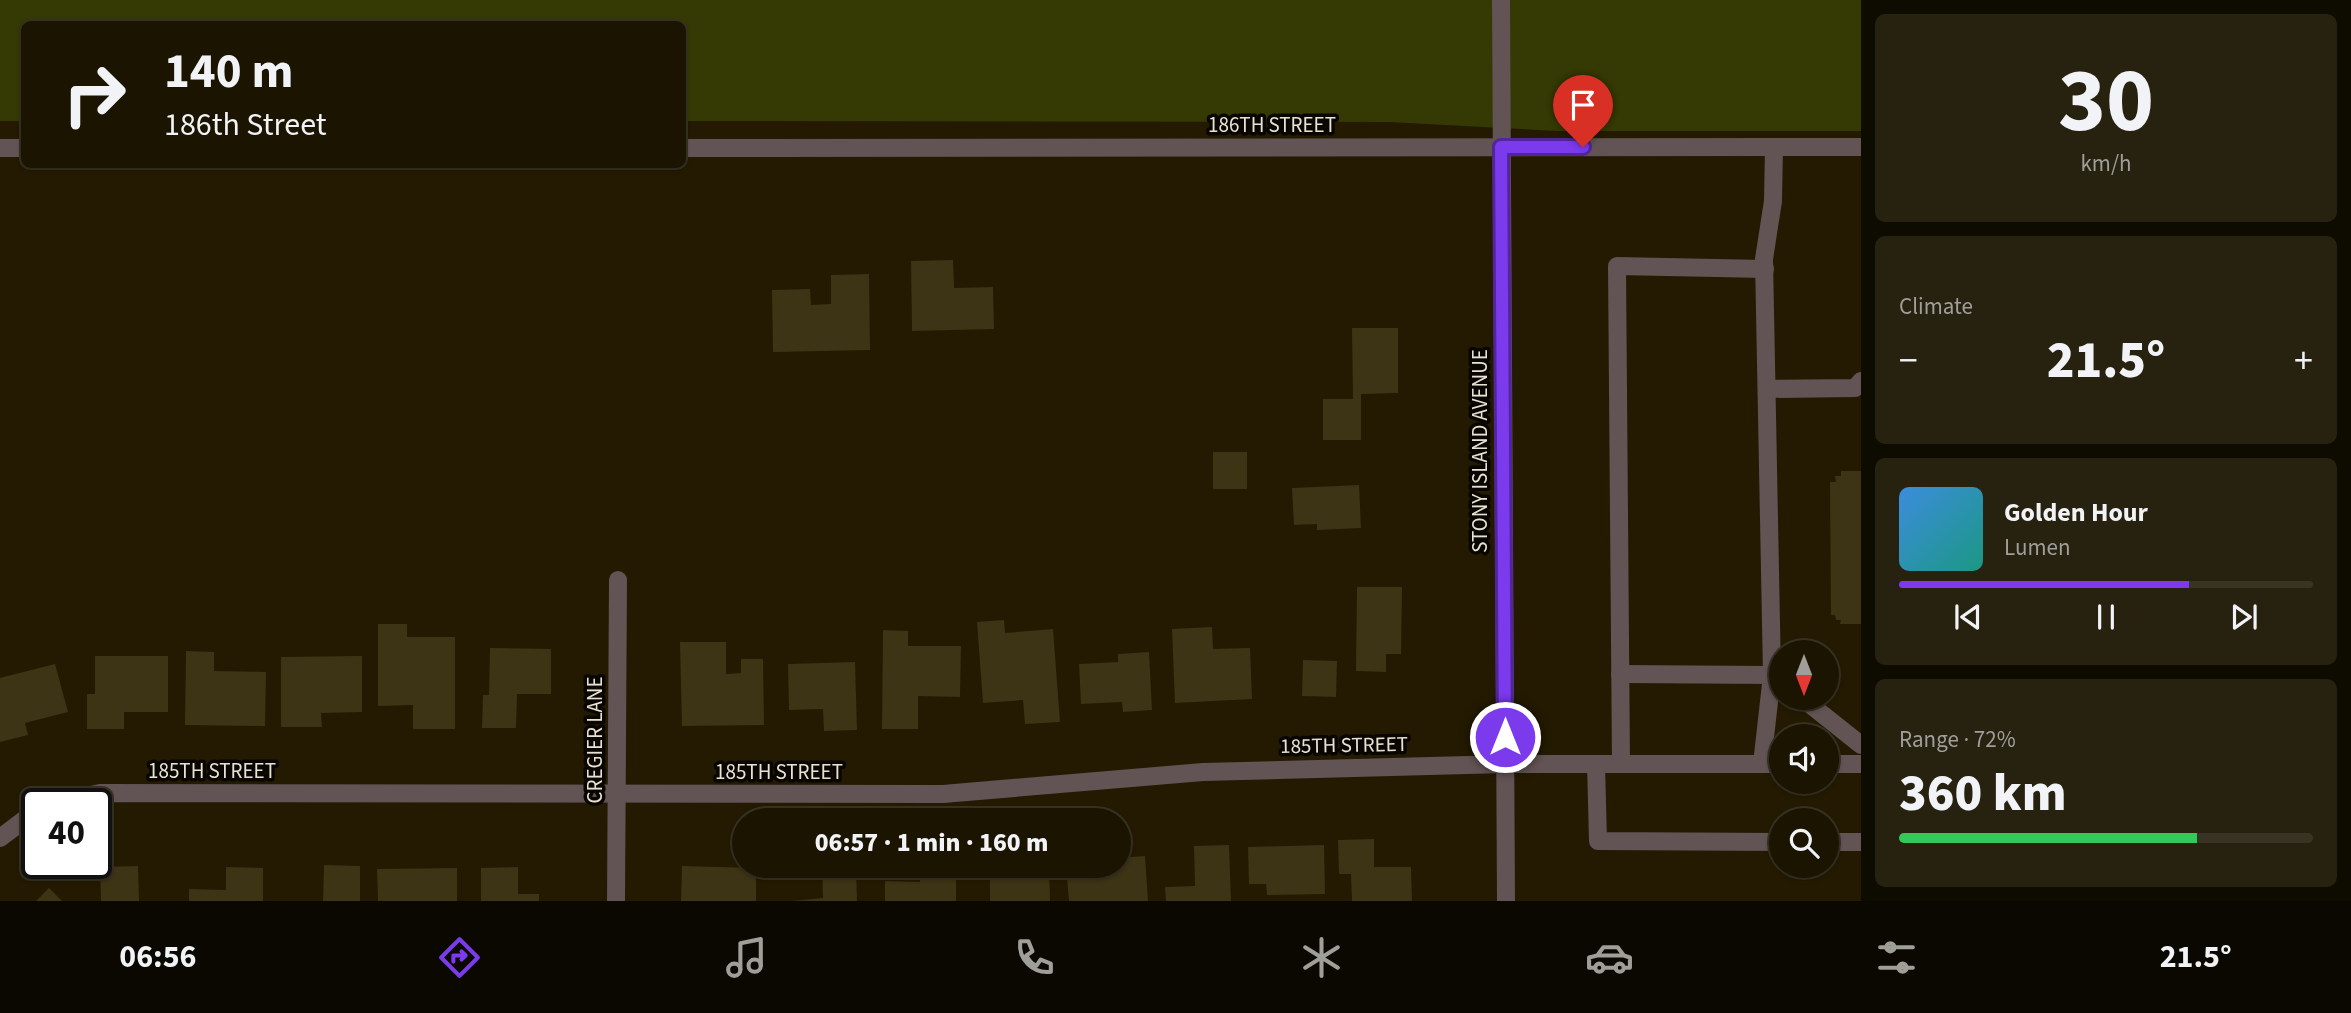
<!DOCTYPE html>
<meta charset="utf-8">
<style>
body{margin:0;font-family:"Source Sans 3",sans-serif;background:#272110;color:#f1f3f6;height:100vh;display:flex;flex-direction:column;font-size:26px;white-space:nowrap}
*{box-sizing:border-box;margin:0}
p{font-size:23px;color:#9f9e99}
.icon{flex:none;width:38px;height:38px;fill:none;stroke:currentColor;stroke-width:2;stroke-linecap:round;stroke-linejoin:round}
.map{position:relative;flex:1;overflow:hidden}
.sheet{display:flex;flex-direction:column;gap:14px;padding:14px;background:#0e0b01;width:490px}
.sheet>*{flex:none}
.banner{position:absolute;left:21px;top:21px;width:665px;height:147px;border-radius:10px;box-shadow:0 2px 5px #0004,0 0 0 2px #383323;background:#1a1401;color:#f1f3f6;overflow:hidden}
.needle{width:46px;rotate:180deg}
.fabs{position:absolute;left:1769px;top:640px;display:grid;gap:14px}
.fabs a{display:grid;place-items:center;width:70px;height:70px;border-radius:50%;background:#1a1401;box-shadow:0 2px 5px #0004,0 0 0 2px #383323;font-size:35px}
.speed{position:absolute;left:21px;top:788px;display:flex;gap:14px;font-size:35px;font-weight:700;text-align:center}
.speed>*{display:grid;place-content:center;width:91px;height:91px;border-radius:50%;background:#1a1401;box-shadow:0 2px 5px #0004,0 0 0 2px #383323;line-height:1}
.speed .limit{border:4px solid #111;border-radius:10px;background:#fff;color:#111}
.pin{position:absolute;display:grid;place-items:center;width:60px;height:60px;color:#fff;margin:-72px -30px;border-radius:50% 50% 50% 0;rotate:-45deg;box-shadow:0 0 7px #0007}
.pin .icon{rotate:45deg}
.me{position:absolute;width:77px;margin:-38px;rotate:0deg;stroke-linejoin:round;filter:drop-shadow(0 0 5px #0008)}
.turn{display:flex;align-items:center;gap:24px;height:147px;padding:0 28px;font-size:32px}
.turn .icon{width:91px;height:91px;stroke-width:2.5}
.turn b{display:block;font-size:49px;line-height:60px}
.big{font-size:52px;font-weight:800;line-height:1.1}
.sheet .card{flex:1;display:flex;flex-direction:column;justify-content:center;gap:10px;min-width:0;padding:0 24px;border-radius:10px;background:#272110}
.sheet .dial{align-items:center;gap:0}
.dial b{font-size:91px;line-height:1}
.song{display:flex;align-items:center;gap:21px}
.cover{width:84px;height:84px;border-radius:10px;background:linear-gradient(135deg,hsl(210 70% 55%),hsl(170 70% 35%))}
.played{height:7px;border-radius:4px;background:linear-gradient(90deg,#7c3aed 70%,#383323 70%)}
.keys{display:flex;justify-content:space-around;direction:ltr}
.heat{display:flex;justify-content:space-between;align-items:center;font-size:38px;direction:ltr}
.charge{height:10px;border-radius:5px;background:linear-gradient(90deg,#34c759 72%,#383323 0)}
.trip{position:absolute;left:732px;top:808px;width:399px;height:70px;border-radius:35px;background:#1a1401;box-shadow:0 2px 5px #0004,0 0 0 2px #383323;font-weight:800;line-height:70px;text-align:center}
.menu{display:flex;height:112px;justify-content:space-around;align-items:center;background:#0a0800;color:#9f9e99}
.menu .icon{width:49px;height:49px}
.menu .selected{color:#7c3aed}
.menu b{font-size:32px;color:#f1f3f6}
main{display:flex;flex:1;min-height:0}
.map>svg:first-child{display:block}
</style>
<main>
<div class="map">
<svg width="1861" height="901" viewBox="0 0 1861 901">
<rect width="100%" height="100%" fill="#231a01"/>
<polygon fill="#353903" points="0,0 1861,0 1861,131 1558,131 1389,122 683,121 682,24 24,24 24,121 0,121"/>
<g fill="#3d3315">
<polygon points="953,260 954,288 993,287 994,329 912,331 911,261"/>
<polygon points="869,274 870,350 773,352 772,290 810,289 811,305 831,304 831,275"/>
<polygon points="1352,328 1398,328 1398,393 1361,394 1361,440 1323,440 1323,399 1353,399"/>
<rect x="1213" y="452" width="34" height="37"/>
<polygon points="1841,471 1861,471 1861,624 1840,624 1841,620 1836,620 1835,615 1831,615 1830,482 1836,482 1835,476 1841,476"/>
<polygon points="1359,485 1361,528 1317,530 1317,524 1294,525 1292,488"/>
<polygon points="1357,587 1402,587 1401,654 1386,654 1386,672 1356,671"/>
<polygon points="1004,620 1005,633 1053,629 1060,722 1025,724 1023,700 983,703 977,622"/>
<polygon points="378,624 407,624 407,637 455,637 455,729 413,729 413,705 378,706"/>
<polygon points="1212,627 1213,649 1250,648 1252,699 1175,703 1172,629"/>
<polygon points="883,630 908,631 908,646 961,646 960,697 918,696 918,729 882,729"/>
<polygon points="680,642 726,642 726,674 741,673 741,659 763,659 764,725 682,726"/>
<polygon points="490,648 551,649 551,694 517,694 516,728 482,728 483,695 489,695"/>
<polygon points="186,651 214,652 214,671 266,672 265,726 185,725"/>
<polygon points="1149,652 1152,710 1123,712 1122,702 1081,704 1079,664 1118,662 1118,654"/>
<polygon points="95,656 168,656 168,712 124,712 124,729 87,729 87,694 95,694"/>
<polygon points="362,656 362,712 321,713 322,727 281,727 281,657"/>
<polygon points="1303,660 1337,661 1336,697 1302,696"/>
<polygon points="855,662 857,730 824,731 823,709 789,710 788,664"/>
<polygon points="55,664 68,712 25,723 28,735 0,742 0,678"/>
<polygon points="1374,839 1374,867 1411,867 1412,901 1352,901 1351,874 1339,874 1338,840"/>
<polygon points="1229,845 1231,901 1166,901 1165,887 1195,886 1194,846"/>
<polygon points="1324,845 1325,894 1267,895 1266,884 1249,884 1248,847"/>
<polygon points="1145,856 1148,901 1069,901 1066,866 1118,866 1118,858"/>
<polygon points="324,865 360,866 360,901 323,901"/>
<polygon points="138,866 139,901 101,901 100,867"/>
<polygon points="682,866 756,868 756,901 681,901"/>
<polygon points="1009,866 1049,866 1050,901 990,901 990,878 1010,877"/>
<polygon points="226,867 263,868 263,901 189,901 189,889 226,890"/>
<polygon points="518,867 518,894 539,894 539,901 481,901 481,868"/>
<polygon points="822,867 856,867 857,901 792,901 823,898"/>
<polygon points="920,867 956,867 956,901 885,901 885,881 920,882"/>
<polygon points="457,868 457,901 378,901 377,869"/>
<polygon points="49,888 62,901 36,901"/>
</g>
<g fill="none" stroke-linecap="round" stroke-linejoin="round">
<g stroke="#625354" stroke-width="18">
<polyline points="1501,0 1506,901"/>
<polyline points="1774,147 1773,201 1764,259 1772,675 1782,682"/>
<polyline points="0,148 24,148"/>
<polyline points="682,148 1861,147"/>
<polyline points="1767,389 1855,388 1861,381"/>
<polyline points="1620,674 1772,675 1762,764"/>
<polyline points="1802,698 1861,745"/>
<polyline points="1596,764 1598,841 1782,842"/>
<polyline points="1621,764 1617,266 1765,269"/>
<polyline points="1827,764 1861,764"/>
<polyline points="54,803 100,793 943,794 1203,772 1505,764 1782,764"/>
<polyline points="0,838 37,810"/>
<polyline points="1827,842 1861,842"/>
<polyline points="616,901 618,580"/>
</g>
</g>
<g fill="none" stroke-linecap="round" stroke-linejoin="round">
<defs>
<polyline id="route" points="1505,737 1501,147 1583,147"/>
</defs>
<use href="#route" stroke="#51269a" stroke-width="18"/>
<use href="#route" stroke="#7c3aed" stroke-width="12"/>
</g>
<g text-anchor="middle" stroke-width="7" stroke-linejoin="round" paint-order="stroke">
<g font-size="21" fill="#e8e2d2" stroke="#090601">
<text x="1272" y="132">186TH STREET</text>
<text transform="translate(1480 451) rotate(-90)" y="7">STONY ISLAND AVENUE</text>
<text transform="translate(595 740) rotate(-90)" y="7">CREGIER LANE</text>
<text transform="translate(1344 745) rotate(-1)" y="7">185TH STREET</text>
<text x="212" y="778">185TH STREET</text>
<text x="779" y="779">185TH STREET</text>
</g>
</g>
</svg>
<div class="fabs">
<a><svg class="needle" viewBox="-14 -14 28 28"><path d="M0-13l5 13h-10z" fill="#e53935"/><path d="M0 13l5-13h-10z" fill="#9f9e99"/></svg></a>
<a><svg class="icon" aria-label="sound" viewBox="0 0 24 24"><path d="M4 9h4l5-4v14l-5-4H4zM17 9q2 3 0 6"/></svg></a>
<a><svg class="icon" aria-label="search" viewBox="0 0 24 24"><circle cx="10" cy="10" r="6"/><path d="M15 15l6 6"/></svg></a>
</div>
<div class="speed"><div class="limit">40</div></div>
<div class="pin" style="left:1583px;top:147px;background:#d93025"><svg class="icon" aria-label="arrive" viewBox="0 0 24 24"><path d="M6 21V4h12l-3 4 3 4H6"/></svg></div>
<svg class="me" style="left:1505px;top:737px" viewBox="-20 -20 40 40"><circle r="17" fill="#7c3aed" stroke="#fff" stroke-width="3"/><path d="M0-11L8 9 0 5-8 9z" fill="#fff"/></svg>
<div class="trip">06:57 · 1 min · 160 m</div>
<div class="banner">
<div class="turn"><svg class="icon" aria-label="right" viewBox="0 0 24 24"><path d="M7 20v-9h11M14 6l5 5-5 5"/></svg><div><b>140 m</b>186th Street</div></div>
</div>
</div>
<section class="sheet">
<div class="card dial"><b>30</b><p>km/h</p></div>
<div class="card"><p>Climate</p>
<div class="heat"><a>−</a><b class="big">21.5°</b><a>+</a></div>
</div>
<div class="card">
<div class="song"><i class="cover"></i><div><b>Golden Hour</b><p>Lumen</p></div></div>
<div class="played"></div>
<div class="keys"><svg class="icon" aria-label="previous" viewBox="0 0 24 24"><path d="M18 5L8 12l10 7zM5 5v14"/></svg><svg class="icon" aria-label="pause" viewBox="0 0 24 24"><path d="M8 5v14M16 5v14"/></svg><svg class="icon" aria-label="next" viewBox="0 0 24 24"><path d="M6 5l10 7-10 7zM19 5v14"/></svg></div>
</div>
<div class="card"><p>Range · 72%</p><b class="big">360 km</b><div class="charge"></div></div>
</section>
</main>
<nav class="menu">
<b>06:56</b>
<svg class="icon selected" aria-label="directions" viewBox="0 0 24 24"><path d="M12 3l9 9-9 9-9-9zM9 14v-3h6M13 9l2 2-2 2"/></svg>
<svg class="icon" aria-label="music" viewBox="0 0 24 24"><path d="M9 18V5l10-2v13"/><circle cx="6" cy="18" r="3"/><circle cx="16" cy="16" r="3"/></svg>
<svg class="icon" aria-label="phone" viewBox="0 0 24 24"><path d="M5 4h4l2 5-3 2q2 4 5 5l2-3 5 2v4C11 20 4 13 5 4z"/></svg>
<svg class="icon" aria-label="climate" viewBox="0 0 24 24"><path d="M12 3v18M4 7l16 10M4 17L20 7"/></svg>
<svg class="icon" aria-label="car" viewBox="0 0 24 24"><path d="M5 17H2v-5l4-1 3-4h7l3 4 3 1v5h-3M9 17h6M6 11h13"/><circle cx="7" cy="17" r="2"/><circle cx="17" cy="17" r="2"/></svg>
<svg class="icon" aria-label="filters" viewBox="0 0 24 24"><path d="M4 7h16M4 17h16"/><circle cx="9" cy="7" r="2"/><circle cx="15" cy="17" r="2"/></svg>
<b>21.5°</b>
</nav>
